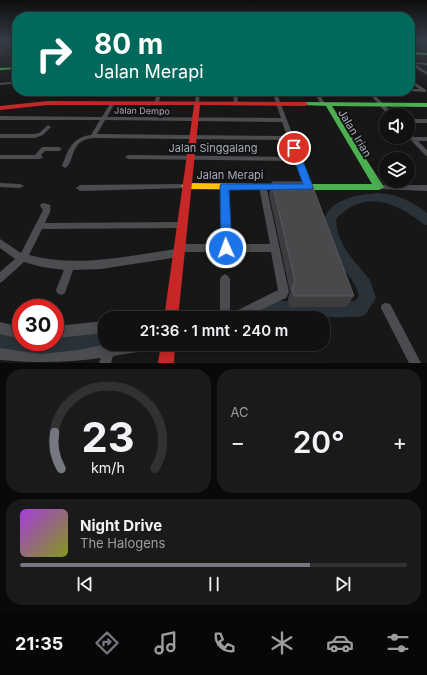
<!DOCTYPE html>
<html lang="id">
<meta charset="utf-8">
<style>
body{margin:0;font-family:Inter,sans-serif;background:#1a1a1a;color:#f1f3f6;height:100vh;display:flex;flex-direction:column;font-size:15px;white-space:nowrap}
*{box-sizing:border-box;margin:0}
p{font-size:13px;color:#9c9d9f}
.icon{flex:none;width:22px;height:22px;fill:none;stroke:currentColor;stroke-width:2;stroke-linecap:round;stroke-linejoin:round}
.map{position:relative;height:363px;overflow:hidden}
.panel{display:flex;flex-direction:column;gap:6px;padding:6px;background:#090909;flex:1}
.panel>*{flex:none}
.top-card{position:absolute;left:12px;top:12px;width:403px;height:84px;border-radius:16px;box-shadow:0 2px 10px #0003,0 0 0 1px #303131;background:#00695c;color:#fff;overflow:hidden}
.tools{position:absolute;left:379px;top:108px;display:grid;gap:8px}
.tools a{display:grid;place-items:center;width:36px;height:36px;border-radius:50%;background:#111;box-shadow:0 2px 10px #0003,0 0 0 1px #303131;font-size:20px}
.speed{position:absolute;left:12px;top:299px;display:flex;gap:8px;font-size:20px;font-weight:700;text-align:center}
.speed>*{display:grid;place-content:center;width:52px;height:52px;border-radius:50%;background:#111;box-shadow:0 2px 10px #0003,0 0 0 1px #303131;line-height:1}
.speed .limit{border:6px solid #d22;background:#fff;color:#111}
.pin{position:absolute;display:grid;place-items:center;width:34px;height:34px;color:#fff;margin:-17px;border:2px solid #fff;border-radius:50%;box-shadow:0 1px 4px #0007}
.me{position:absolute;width:44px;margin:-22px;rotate:358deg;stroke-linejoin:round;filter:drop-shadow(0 0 3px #0008)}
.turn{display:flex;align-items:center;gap:14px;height:84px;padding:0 16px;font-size:18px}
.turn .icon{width:52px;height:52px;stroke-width:2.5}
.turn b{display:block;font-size:28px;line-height:34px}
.big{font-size:30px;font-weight:600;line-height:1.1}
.panel .widget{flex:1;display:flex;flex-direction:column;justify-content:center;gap:6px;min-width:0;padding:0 14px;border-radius:16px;background:#1a1a1a}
.panel .dial{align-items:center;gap:0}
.dial svg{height:104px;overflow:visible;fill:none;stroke:#303131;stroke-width:7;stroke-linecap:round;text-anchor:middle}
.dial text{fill:#f1f3f6;stroke:none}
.song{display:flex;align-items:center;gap:12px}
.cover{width:48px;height:48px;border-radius:6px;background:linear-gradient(135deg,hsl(280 70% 55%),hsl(70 70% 35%))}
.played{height:4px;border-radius:2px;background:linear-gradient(90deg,#757880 75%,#303131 75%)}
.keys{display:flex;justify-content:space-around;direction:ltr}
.heat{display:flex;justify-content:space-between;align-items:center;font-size:22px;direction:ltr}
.panel .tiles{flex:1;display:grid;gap:6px;grid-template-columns:1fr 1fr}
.widget:last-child{grid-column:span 2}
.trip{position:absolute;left:98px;top:311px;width:232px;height:40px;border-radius:16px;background:#111;box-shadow:0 2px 10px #0003,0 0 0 1px #303131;font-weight:600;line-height:40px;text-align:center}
.dock{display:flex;height:64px;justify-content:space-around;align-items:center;background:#070707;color:#9c9d9f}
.dock .icon{width:28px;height:28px}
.dock .active{color:#757880}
.dock b{font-size:18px;color:#f1f3f6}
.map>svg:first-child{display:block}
</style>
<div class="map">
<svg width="427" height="363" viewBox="0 0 427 363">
<rect width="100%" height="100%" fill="#171717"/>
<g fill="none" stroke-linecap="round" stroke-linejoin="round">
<polyline stroke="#2a3239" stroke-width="1" points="0,50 17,45"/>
<g fill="#2a3239" fill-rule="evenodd">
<path d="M378,193c18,1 34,8 49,20v12l-4,-1c-27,-23 -60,-35 -87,-5 1,27 18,41 34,61l6,18 -11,17 -6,2 -110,1 9,-15 6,-2h91l4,-5c-3,-16 -18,-28 -26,-41 -4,-5 -5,-11 -7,-17 -12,-35 25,-43 52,-45z"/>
<polygon points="105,330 105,344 112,344 105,348 27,359 0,351 0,333 21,339 21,342 55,342 55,337"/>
</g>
<g fill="#4b4c50" fill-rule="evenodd">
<polygon points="410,62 427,63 427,65 415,64 427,72 427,75 410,64"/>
<polygon points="410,79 426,90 426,92 409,91 410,91 410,89 419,89 410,82"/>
<polygon points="17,81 17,83 0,85 0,83"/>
<polygon points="158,91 162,91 158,104 156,105 154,104"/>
<polygon points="196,91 200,91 199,103 197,104 195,103"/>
<polygon points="233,91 237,91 238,105 234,104"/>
<path d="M272,91h4l37,98 -1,2h-6l-1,-2 -9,-28 -168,-2 -3,-2 3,-2 166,2 -6,-17 -195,-2c-25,3 -17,24 -28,30l-3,-2c6,-16 10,-29 29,-31l9,-15h-100v-4l102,1 9,-15h2l2,1 -8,14 174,1zM105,120l177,2 5,14 -190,-2z"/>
<polygon points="314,91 318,91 325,104 325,105 321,105"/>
<polygon points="367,91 371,91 394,115 388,115"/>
<rect x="408" y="119" width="19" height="4"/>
<polygon points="48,125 51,127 43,135 35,138 0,138 0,134 34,134 39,133"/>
<polygon points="408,132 414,137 427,137 427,141 418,141 427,150 427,156 425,155 408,137"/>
<polygon points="43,147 59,147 62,149 59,151 45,151 41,155 43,157 40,159 0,159 0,155 35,155 41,148"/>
<polygon points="0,183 20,184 24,186 20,188 0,187"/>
<polygon points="186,184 190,186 186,188 80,191 76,188 80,185"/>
<path d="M222,184h3l4,2 1,58h40l-11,-57 1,-2h6l23,107 -3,6 -42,20h-24v-39l2,-3 3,-2 3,2 2,3v35l48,-24 -7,-38h-88l-1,4 -3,1 -78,12 -28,1 -8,23 -4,2 -4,-2 -1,-3 8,-20 -22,-3 -18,-5 -21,19 -3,2v-11l15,-13 -15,-11v-9l21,14 22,-43 -3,-4 1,-2 3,-1 6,2c2,6 -3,12 -5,18l138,-1 3,1 1,2 -1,2 -3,1 -141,1 -13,26c49,13 98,1 147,-6v-1l1,-3 3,-1h42l-1,-58z"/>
<polygon points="376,185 427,185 427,191 379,189 376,189 375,187"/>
<polygon points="386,303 390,304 421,363 409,363 381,308 382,304"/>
<polygon points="105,321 105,333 55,338 55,326"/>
<polygon points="0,322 21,327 21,339 0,334"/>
<path d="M109,344h47l-2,4 -4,2 -37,6 -2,7h-12l2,-5c-34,5 -67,5 -101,2v-12l41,6 37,-4z"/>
</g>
<g fill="#4caf50" fill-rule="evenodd">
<polygon points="410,52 427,53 427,55 410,54"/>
<polygon points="17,67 17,69 0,70 0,68"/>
<polygon points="305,102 427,103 427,107 332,106 384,187 379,190 299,190 294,187 299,184 372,184 326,106 303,105 303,103"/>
</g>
<polygon fill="#ffc107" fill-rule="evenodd" points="186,183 283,184 288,187 283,190 186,189 181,186"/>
<g fill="#c62828" fill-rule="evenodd">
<polygon points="48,101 305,102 308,104 305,106 200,105 178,318 164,318 194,105 48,105 0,110 0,106"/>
<polygon points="161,344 175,344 174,363 158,363"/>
</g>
</g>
<polygon fill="#3d3d3f" points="272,182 354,296 346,307 289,307 288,298 290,292 269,194"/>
<polygon fill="#49494c" stroke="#58595d" points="272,182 311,182 354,296 294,296 292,288 295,281"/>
<linearGradient id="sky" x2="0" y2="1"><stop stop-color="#0d0d0d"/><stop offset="0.45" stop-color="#363c47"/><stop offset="1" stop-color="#363c47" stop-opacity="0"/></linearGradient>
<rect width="427" height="91" fill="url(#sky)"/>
<polygon fill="#1a73e8" stroke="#114b97" points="294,146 298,148 313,187 312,189 229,190 232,248 230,251 226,252 222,251 221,248 220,186 221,184 303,184 290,148"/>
<g text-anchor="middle" stroke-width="4" stroke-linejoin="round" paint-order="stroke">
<g font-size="9" fill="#a8adb8" stroke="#111113">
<text transform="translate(142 111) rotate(1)" y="3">Jalan Dempo</text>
</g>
<g font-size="11" fill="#a8adb8" stroke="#111113">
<text transform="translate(355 133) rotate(59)" y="4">Jalan Irian</text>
<text x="213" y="152">Jalan Singgalang</text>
<text x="230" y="179">Jalan Merapi</text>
</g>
</g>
</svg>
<div class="tools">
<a><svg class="icon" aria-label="sound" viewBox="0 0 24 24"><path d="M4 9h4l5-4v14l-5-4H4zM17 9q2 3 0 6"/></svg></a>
<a><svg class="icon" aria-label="layers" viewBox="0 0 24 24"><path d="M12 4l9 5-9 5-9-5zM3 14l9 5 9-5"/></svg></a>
</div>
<div class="speed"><div class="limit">30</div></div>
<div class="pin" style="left:294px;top:148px;background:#d93025"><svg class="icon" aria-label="arrive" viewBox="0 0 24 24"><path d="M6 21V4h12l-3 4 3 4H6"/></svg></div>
<svg class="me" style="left:226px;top:248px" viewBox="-20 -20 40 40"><circle r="17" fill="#1a73e8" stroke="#fff" stroke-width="3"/><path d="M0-11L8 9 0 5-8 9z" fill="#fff"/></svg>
<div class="trip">21:36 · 1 mnt · 240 m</div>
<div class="top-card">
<div class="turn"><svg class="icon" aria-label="right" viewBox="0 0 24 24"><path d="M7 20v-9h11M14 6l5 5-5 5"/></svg><div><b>80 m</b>Jalan Merapi</div></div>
</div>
</div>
<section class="panel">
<div class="tiles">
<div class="widget dial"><svg viewBox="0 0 100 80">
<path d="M14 69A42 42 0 1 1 86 69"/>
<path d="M14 69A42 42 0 0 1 9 41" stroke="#757880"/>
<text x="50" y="56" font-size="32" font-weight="700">23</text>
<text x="50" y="72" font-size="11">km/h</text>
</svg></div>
<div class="widget"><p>AC</p>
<div class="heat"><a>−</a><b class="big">20°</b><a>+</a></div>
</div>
<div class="widget">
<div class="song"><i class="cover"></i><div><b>Night Drive</b><p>The Halogens</p></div></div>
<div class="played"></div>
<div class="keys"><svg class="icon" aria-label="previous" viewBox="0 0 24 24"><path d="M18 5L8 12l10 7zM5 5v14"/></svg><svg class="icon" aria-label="pause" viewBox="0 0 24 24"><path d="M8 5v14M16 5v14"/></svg><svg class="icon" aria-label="next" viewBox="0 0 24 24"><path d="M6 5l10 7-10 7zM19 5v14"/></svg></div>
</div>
</div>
</section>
<nav class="dock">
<b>21:35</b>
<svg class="icon active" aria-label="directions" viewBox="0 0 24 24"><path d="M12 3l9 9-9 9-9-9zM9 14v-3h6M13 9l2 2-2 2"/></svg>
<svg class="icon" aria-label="music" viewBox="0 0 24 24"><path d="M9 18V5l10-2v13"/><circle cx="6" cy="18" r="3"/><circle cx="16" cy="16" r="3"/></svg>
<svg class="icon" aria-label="phone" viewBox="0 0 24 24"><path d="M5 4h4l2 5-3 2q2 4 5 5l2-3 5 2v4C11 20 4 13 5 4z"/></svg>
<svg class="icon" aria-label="climate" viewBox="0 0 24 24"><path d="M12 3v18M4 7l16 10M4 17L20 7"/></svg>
<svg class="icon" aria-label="car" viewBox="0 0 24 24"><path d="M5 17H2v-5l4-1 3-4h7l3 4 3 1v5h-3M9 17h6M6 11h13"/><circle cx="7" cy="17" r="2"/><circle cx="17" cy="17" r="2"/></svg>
<svg class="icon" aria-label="filters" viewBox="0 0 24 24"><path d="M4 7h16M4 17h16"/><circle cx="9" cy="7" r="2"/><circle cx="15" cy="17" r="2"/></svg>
</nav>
